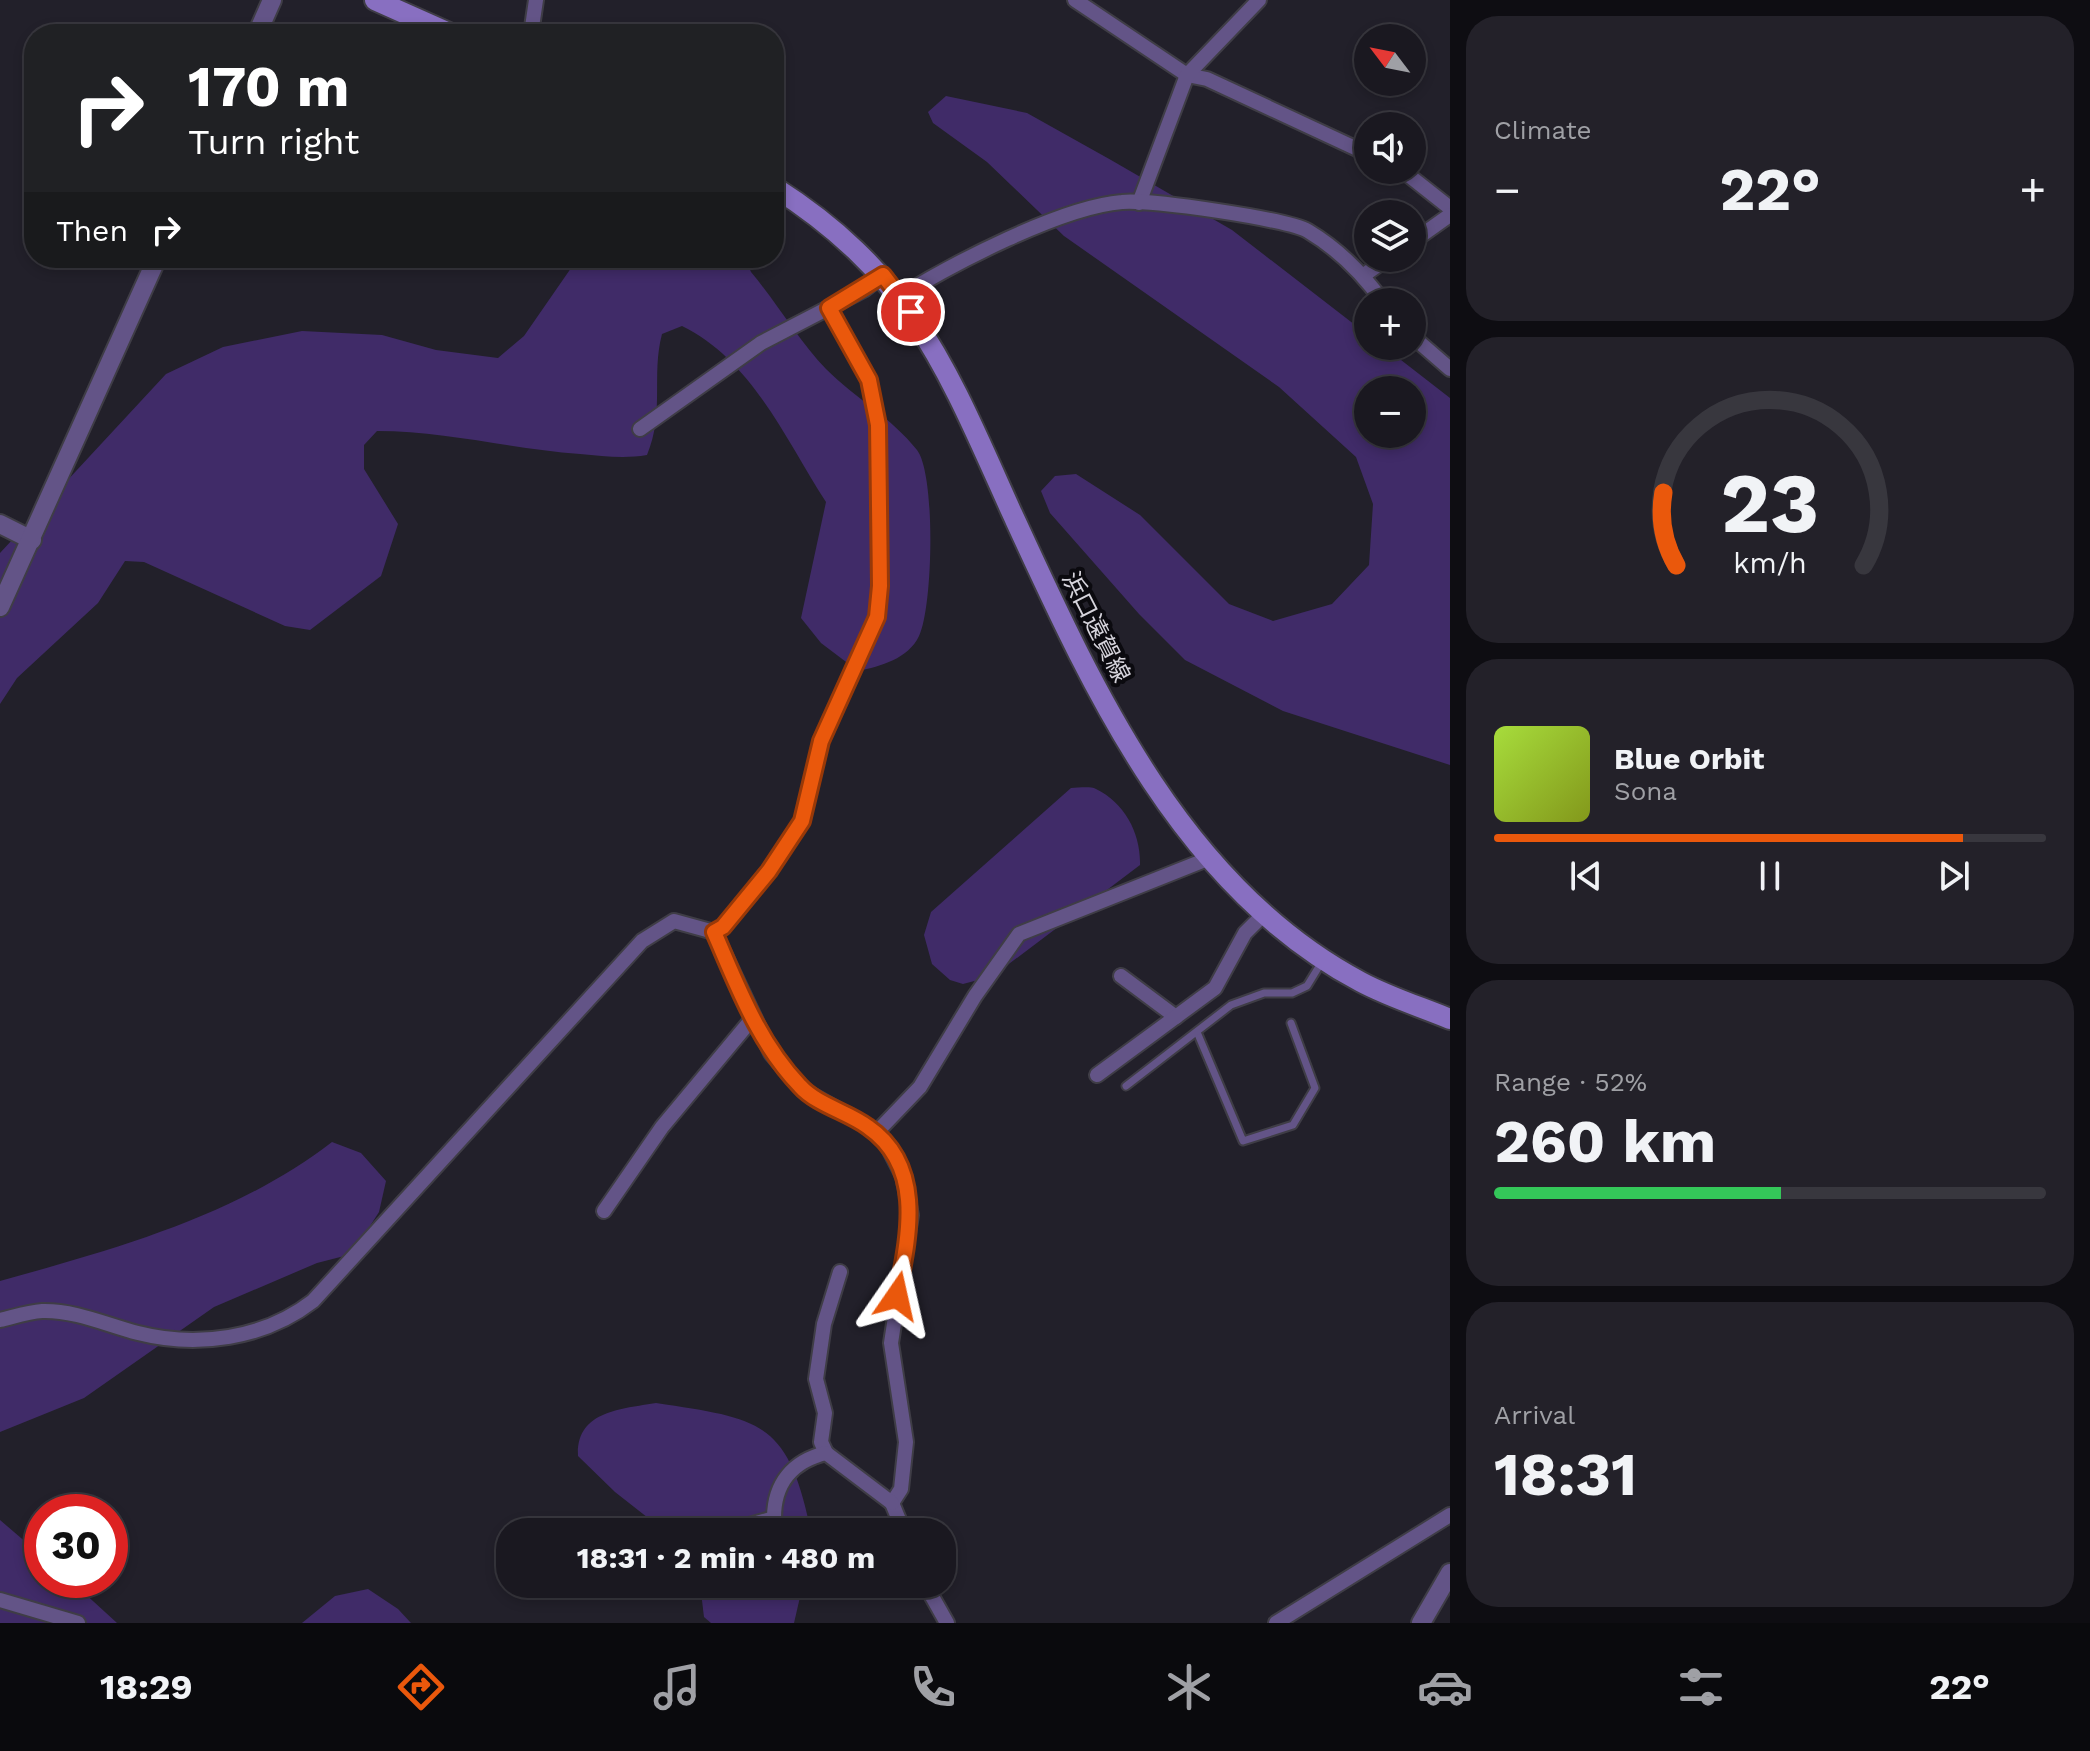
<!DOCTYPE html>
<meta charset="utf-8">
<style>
body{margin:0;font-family:"Work Sans","Noto Sans JP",sans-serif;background:#232129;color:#f1f3f6;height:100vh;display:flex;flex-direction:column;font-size:30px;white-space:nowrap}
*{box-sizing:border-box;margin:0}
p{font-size:26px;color:#9fa0a5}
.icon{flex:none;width:44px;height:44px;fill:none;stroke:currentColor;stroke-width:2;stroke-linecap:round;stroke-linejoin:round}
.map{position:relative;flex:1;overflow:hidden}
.side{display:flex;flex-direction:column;gap:16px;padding:16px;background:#0e0d12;width:640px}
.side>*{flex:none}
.hud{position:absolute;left:24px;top:24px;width:760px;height:244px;border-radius:32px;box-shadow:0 4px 12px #0003,0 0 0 2px #38373e;background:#202124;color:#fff;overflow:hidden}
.needle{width:52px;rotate:302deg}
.controls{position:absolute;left:1354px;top:24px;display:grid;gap:16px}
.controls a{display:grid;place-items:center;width:72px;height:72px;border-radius:50%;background:#1a1820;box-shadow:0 4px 12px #0003,0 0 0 2px #38373e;font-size:40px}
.speed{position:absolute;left:24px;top:1494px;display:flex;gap:16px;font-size:40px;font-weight:700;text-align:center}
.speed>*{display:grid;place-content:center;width:104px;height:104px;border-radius:50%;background:#1a1820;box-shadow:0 4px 12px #0003,0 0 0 2px #38373e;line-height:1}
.speed .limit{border:12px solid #d22;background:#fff;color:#111}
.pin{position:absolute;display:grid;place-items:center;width:68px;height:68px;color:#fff;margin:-34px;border:4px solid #fff;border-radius:50%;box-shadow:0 2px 8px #0007}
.me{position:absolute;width:88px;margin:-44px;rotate:11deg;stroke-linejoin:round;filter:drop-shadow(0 0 6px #0008)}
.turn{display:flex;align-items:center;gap:28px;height:168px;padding:0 32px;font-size:36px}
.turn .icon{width:104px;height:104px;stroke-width:2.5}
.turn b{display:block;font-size:56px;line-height:68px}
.then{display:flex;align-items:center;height:76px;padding:0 32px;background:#0003;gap:16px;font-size:30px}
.big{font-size:60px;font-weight:700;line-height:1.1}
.side .tile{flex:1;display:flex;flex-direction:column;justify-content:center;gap:12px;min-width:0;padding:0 28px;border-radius:32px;background:#232129}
.side .dial{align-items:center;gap:0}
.dial svg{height:208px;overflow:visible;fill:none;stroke:#38373e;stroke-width:7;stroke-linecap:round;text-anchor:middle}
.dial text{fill:#f1f3f6;stroke:none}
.song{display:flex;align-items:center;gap:24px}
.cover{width:96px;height:96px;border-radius:12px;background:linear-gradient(135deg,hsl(80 70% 55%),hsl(70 70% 35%))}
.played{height:8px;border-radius:4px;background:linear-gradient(90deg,#ea580c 85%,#38373e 85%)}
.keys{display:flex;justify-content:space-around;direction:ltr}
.heat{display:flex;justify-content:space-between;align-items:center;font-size:44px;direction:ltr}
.charge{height:12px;border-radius:6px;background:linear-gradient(90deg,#34c759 52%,#38373e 0)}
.trip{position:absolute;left:496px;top:1518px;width:460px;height:80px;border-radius:32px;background:#1a1820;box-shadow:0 4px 12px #0003,0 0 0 2px #38373e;font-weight:700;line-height:80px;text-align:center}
.menu{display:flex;height:128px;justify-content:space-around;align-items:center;background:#0a0a0d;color:#9fa0a5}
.menu .icon{width:56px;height:56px}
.menu .active{color:#ea580c}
.menu b{font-size:36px;color:#f1f3f6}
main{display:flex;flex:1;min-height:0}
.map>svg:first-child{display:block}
</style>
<main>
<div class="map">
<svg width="1450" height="1623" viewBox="0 0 1450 1623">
<rect width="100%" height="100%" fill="#22202a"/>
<g fill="#402b68" fill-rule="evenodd">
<path d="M946,96l81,17 84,47 121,70 136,105v11h15l67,52v367l-167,-54 -98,-51 -46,-46 -89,-101 -9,-22 14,-15 21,-2 64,41 89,89 44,17 59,-17 37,-39 4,-61 -17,-47 -77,-70 -215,-151 -77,-74 -54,-39 -5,-11zM1368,390h44v44h-44z"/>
<path d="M578,258h167l6,14c26,31 48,69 75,97 29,29 66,49 91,81 19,25 16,157 2,186 -11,23 -38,30 -61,35l-37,-28 -20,-25 25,-116c-40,-62 -74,-142 -144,-176l-20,8c-11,42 3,78 -15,121 -23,4 -44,1 -67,-1 -68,-5 -135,-23 -203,-23l-13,14v24l34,55 -17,52 -71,54 -25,-4 -141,-64 -19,-1 -27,42 -81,75 -17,26v-151l166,-179 57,-27 79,-16 80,4 54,15 62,8 26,-22z"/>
<path d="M1071,788c7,0 19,-2 25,1 29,14 45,45 44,76l-147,111 -30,8 -13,-4 -18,-16 -8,-29 7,-23z"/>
<path d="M332,1142l29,11 25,28 -7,31 -27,42 -35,9 -103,44 -130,91 -84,34v-151c115,-32 236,-65 332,-139z"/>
<path d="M656,1403c105,16 132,17 155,129h-145l-51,-40 -37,-36c-2,-45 43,-47 78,-53z"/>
<polygon points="0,1520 42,1556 42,1580 70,1580 117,1623 0,1623"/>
<polygon points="700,1584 803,1584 794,1623 711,1623 704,1617"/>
<polygon points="368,1589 398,1609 411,1623 302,1623 335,1596"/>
</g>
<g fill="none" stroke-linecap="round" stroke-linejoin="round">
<defs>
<g id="service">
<polyline points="1197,1032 1243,1141 1293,1125 1315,1088 1291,1023"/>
<polyline points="1126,1086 1231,1005 1264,993 1292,993 1307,986 1323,960"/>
</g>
<g id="minor">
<polyline points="1075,0 1187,75 1207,79 1368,154"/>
<polyline points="531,34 536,0"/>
<polyline points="1402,170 1450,208"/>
<polyline points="1139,203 1187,75 1259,0"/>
<polyline points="1412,242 1450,215"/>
<polyline points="1364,275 1388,258"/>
<path d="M899,297c53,-33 162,-90 223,-95 27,-3 166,17 186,29 30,18 55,43 75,71"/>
<polyline points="1412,336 1450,369"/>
<polyline points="640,429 761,343 865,289 883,275"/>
<polyline points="714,932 723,927 769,871 802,821 821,741 877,617 880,586 878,425 869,380 829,308"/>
<polyline points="1121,976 1176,1017"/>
<polyline points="1097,1075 1215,988 1245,933 1265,913"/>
<polyline points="876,1133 920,1087 975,996 1019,934 1210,858"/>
<polyline points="604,1211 662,1127 752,1019"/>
<path d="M0,1320c13,-3 28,-8 42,-9 33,-1 65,14 96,22 59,15 126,6 175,-32l329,-360 32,-20 40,11 57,121 32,37 66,37 17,16 17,33 8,39 -20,128 15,99 -5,47 -9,14 12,29"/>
<polyline points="826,1453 821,1442 825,1413 816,1379 824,1324 840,1272"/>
<path d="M725,1532l49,-14c0,-35 19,-57 52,-65l66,50"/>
<polyline points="925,1584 947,1623"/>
<polyline points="0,1600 78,1623"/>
<polyline points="1276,1623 1450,1515"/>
</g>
<g id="tertiary">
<polyline points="257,34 272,0"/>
<polyline points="0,524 32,540"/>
<polyline points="0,607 157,258"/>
<polyline points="1421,1623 1450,1573"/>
</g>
<g id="secondary">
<polyline points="375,0 451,34"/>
<path d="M774,187c138,88 173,182 237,324 81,176 170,376 350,471 28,15 60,25 89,37"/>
</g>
</defs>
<use href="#service" stroke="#3f3d46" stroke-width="11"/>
<use href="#minor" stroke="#3f3d46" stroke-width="18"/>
<use href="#tertiary" stroke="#3f3d46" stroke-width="22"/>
<use href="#secondary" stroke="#3f3d46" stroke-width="24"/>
<use href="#service" stroke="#635487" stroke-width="7"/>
<use href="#minor" stroke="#635487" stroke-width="14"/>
<use href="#tertiary" stroke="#635487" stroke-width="18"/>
<use href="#secondary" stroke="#886fc1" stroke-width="20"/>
</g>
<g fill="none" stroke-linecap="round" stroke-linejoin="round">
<defs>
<path id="route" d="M897,1296c11,-57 29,-129 -29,-169 -20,-15 -51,-22 -68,-41 -42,-44 -62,-99 -86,-154l9,-5 46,-56 33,-50 19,-80 56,-124 3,-31 -2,-161 -9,-45 -40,-72 54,-33 28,37"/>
</defs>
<use href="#route" stroke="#983908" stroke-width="20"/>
<use href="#route" stroke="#ea580c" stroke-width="14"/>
</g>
<g text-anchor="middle" stroke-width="8" stroke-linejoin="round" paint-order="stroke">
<g font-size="24" fill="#d6d4dc" stroke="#0b0a0f">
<text transform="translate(1096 627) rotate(63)" y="8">浜口遠賀線</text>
</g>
</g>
</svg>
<div class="controls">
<a><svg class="needle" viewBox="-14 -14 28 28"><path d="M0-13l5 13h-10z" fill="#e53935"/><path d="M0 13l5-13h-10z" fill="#9fa0a5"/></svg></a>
<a><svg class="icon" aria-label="sound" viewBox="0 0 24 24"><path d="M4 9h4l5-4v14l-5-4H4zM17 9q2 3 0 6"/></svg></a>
<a><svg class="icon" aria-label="layers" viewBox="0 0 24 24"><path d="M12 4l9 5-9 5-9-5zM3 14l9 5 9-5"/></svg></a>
<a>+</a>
<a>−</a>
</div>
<div class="speed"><div class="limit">30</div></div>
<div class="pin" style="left:911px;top:312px;background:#d93025"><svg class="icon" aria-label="arrive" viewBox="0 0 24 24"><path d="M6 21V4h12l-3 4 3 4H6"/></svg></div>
<svg class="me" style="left:897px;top:1296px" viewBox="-20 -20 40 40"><path d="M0-17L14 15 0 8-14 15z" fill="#ea580c" stroke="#fff" stroke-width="4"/></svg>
<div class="trip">18:31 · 2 min · 480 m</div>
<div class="hud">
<div class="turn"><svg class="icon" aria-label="right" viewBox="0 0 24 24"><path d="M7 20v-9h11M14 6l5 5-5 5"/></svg><div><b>170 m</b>Turn right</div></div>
<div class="then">Then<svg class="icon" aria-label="right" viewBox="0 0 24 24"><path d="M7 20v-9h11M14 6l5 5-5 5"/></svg></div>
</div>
</div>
<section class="side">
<div class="tile"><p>Climate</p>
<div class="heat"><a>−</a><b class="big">22°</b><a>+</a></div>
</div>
<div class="tile dial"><svg viewBox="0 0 100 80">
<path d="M14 69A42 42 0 1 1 86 69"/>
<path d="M14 69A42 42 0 0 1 9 41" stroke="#ea580c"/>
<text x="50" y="56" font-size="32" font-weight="700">23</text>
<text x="50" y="72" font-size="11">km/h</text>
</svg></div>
<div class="tile">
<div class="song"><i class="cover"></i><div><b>Blue Orbit</b><p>Sona</p></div></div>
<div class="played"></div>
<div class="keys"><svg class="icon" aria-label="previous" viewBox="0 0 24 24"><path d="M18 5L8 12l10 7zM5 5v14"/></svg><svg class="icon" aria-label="pause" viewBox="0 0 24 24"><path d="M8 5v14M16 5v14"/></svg><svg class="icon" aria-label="next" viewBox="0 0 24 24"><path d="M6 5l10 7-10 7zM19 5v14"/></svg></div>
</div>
<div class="tile"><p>Range · 52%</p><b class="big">260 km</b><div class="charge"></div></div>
<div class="tile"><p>Arrival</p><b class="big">18:31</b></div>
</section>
</main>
<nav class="menu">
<b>18:29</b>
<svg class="icon active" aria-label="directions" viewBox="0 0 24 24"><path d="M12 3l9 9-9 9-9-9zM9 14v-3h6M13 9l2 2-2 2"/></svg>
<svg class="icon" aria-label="music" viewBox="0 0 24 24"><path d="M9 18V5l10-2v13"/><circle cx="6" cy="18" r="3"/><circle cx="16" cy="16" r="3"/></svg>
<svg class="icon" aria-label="phone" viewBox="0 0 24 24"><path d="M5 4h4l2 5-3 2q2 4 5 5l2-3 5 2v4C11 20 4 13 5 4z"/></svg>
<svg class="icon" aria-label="climate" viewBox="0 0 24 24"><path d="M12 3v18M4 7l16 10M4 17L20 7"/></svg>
<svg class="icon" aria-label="car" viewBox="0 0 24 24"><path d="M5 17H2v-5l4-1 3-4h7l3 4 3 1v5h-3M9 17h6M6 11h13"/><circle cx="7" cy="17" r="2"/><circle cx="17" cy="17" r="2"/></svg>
<svg class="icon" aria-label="filters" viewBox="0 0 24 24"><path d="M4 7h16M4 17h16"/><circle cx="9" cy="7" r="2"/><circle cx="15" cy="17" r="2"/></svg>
<b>22°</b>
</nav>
